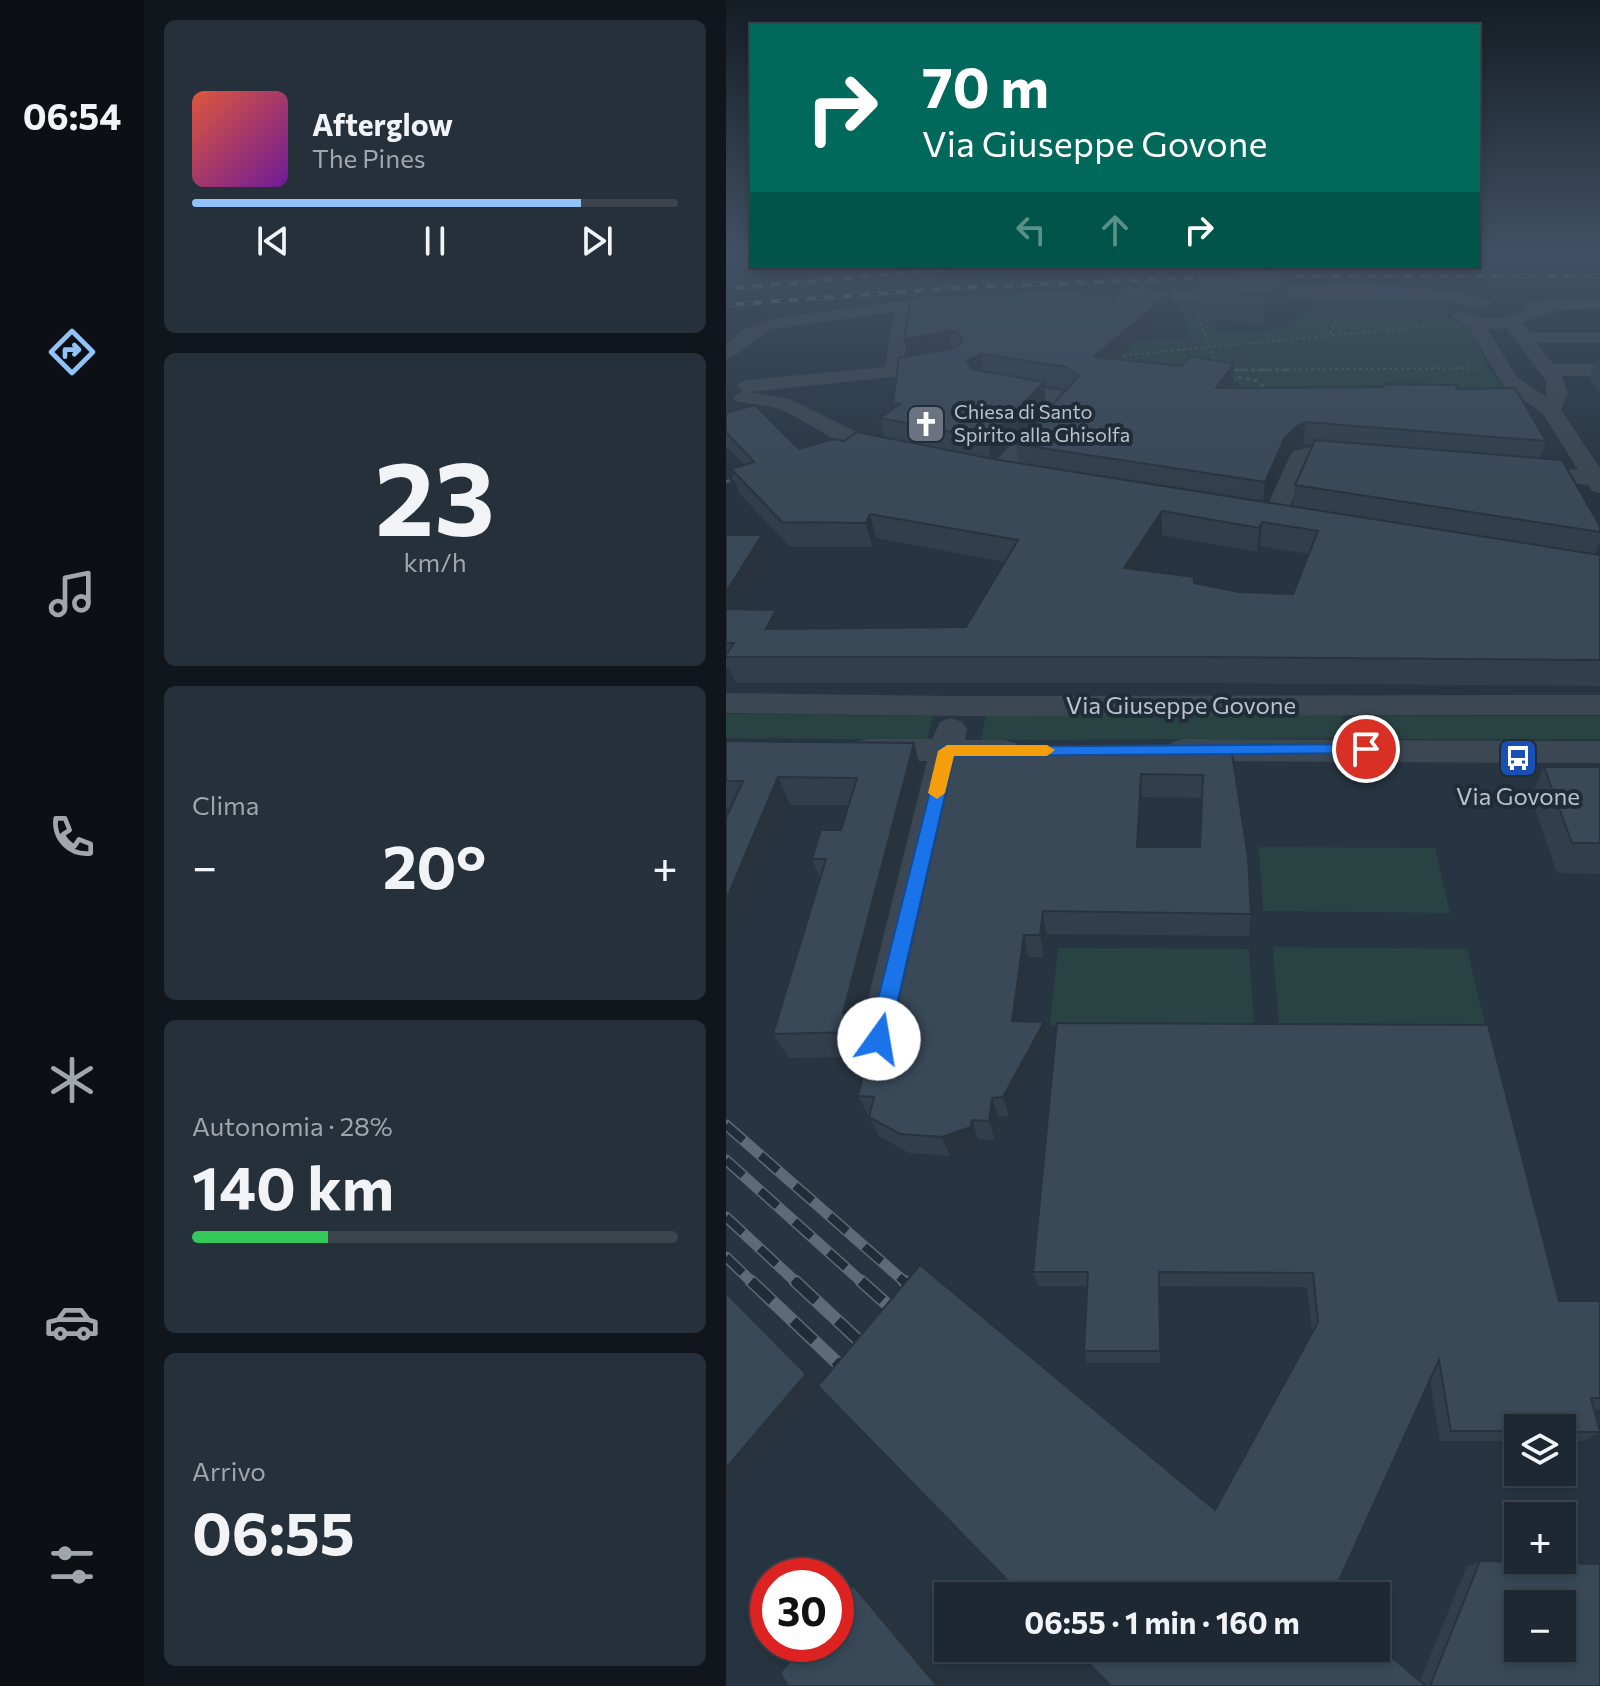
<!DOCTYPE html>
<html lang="it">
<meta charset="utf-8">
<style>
body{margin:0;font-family:Commissioner,sans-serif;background:#25303a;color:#f1f3f6;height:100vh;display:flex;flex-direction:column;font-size:30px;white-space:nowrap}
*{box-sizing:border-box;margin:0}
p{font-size:26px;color:#a0a6ac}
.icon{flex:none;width:44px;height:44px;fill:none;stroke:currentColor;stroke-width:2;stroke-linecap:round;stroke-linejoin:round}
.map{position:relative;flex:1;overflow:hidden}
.sheet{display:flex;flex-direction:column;gap:20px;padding:20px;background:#10161c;width:582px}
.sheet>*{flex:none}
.top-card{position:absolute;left:24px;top:24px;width:730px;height:244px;border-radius:0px;box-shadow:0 4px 12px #0003,0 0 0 2px #3b444d;background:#00695c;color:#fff;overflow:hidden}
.tools{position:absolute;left:778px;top:1414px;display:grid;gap:16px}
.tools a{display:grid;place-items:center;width:72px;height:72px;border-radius:0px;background:#1d2832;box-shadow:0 4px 12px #0003,0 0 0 2px #3b444d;font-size:40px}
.speed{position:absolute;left:24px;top:1558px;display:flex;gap:16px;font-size:40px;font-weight:700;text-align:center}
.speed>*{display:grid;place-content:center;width:104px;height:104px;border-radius:50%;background:#1d2832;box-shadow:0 4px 12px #0003,0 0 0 2px #3b444d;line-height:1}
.speed .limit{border:12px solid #d22;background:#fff;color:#111}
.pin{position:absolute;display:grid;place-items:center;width:68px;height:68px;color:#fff;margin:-34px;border:4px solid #fff;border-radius:50%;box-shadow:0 2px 8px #0007}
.me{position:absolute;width:88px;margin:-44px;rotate:13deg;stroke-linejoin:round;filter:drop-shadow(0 0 6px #0008)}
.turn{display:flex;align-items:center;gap:28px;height:168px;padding:0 40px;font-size:36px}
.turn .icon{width:104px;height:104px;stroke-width:2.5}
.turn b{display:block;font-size:56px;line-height:68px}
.lanes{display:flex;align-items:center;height:76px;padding:0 40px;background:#0003;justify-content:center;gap:40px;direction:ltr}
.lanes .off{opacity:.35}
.big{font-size:60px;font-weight:700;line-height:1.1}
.sheet .card{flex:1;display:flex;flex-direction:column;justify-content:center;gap:12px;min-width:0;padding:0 28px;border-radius:12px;background:#25303a}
.sheet .dial{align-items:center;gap:0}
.dial b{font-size:104px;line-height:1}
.song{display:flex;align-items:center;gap:24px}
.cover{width:96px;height:96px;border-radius:12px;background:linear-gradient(135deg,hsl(10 70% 55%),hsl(280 70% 35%))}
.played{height:8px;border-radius:4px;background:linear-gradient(90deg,#91c2f8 80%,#3b444d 80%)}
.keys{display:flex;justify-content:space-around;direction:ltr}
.heat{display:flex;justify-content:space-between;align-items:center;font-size:44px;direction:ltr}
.charge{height:12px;border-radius:6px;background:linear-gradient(90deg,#34c759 28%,#3b444d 0)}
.trip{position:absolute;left:208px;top:1582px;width:456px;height:80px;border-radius:0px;background:#1d2832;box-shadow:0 4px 12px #0003,0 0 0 2px #3b444d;font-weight:700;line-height:80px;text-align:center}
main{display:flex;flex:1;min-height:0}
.dock{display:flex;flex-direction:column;width:144px;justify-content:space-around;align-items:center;background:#0c1014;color:#a0a6ac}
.dock .icon{width:56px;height:56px}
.dock .on{color:#91c2f8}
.dock b{font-size:36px;color:#f1f3f6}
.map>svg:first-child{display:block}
</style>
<main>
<nav class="dock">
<b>06:54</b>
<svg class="icon on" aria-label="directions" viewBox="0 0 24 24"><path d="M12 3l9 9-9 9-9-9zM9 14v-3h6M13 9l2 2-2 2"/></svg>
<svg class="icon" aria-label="music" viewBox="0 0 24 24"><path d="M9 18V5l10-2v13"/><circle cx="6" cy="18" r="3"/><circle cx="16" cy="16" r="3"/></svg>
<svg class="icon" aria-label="phone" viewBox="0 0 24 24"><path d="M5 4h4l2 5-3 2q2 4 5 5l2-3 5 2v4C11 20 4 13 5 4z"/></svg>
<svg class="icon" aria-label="climate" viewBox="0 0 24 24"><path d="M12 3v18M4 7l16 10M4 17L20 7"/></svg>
<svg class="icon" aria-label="car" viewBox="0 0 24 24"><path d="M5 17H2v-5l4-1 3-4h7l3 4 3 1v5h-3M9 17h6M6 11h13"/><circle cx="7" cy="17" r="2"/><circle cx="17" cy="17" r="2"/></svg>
<svg class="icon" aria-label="filters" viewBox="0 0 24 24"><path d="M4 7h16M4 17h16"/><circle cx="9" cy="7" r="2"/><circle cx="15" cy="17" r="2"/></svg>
</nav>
<section class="sheet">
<div class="card">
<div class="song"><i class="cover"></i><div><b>Afterglow</b><p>The Pines</p></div></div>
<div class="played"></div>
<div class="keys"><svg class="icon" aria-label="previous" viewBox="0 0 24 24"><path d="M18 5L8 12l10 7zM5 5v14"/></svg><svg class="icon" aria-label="pause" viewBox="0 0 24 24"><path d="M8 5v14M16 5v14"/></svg><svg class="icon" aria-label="next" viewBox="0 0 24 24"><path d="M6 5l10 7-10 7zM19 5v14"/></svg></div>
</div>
<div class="card dial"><b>23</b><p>km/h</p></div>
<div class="card"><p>Clima</p>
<div class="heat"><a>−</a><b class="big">20°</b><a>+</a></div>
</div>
<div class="card"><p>Autonomia · 28%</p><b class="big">140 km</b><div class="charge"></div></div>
<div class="card"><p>Arrivo</p><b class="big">06:55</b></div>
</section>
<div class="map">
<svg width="874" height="1686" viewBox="0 0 874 1686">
<rect width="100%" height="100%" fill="#273542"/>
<g fill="#294343">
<path d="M583,298c25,1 122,-4 137,7l2,11 22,14 19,38 20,27 -284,10 14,-22 -152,-22 16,-18 88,-5 -14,-39h29l12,32c18,2 47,3 63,-4 14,-6 19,-15 34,-16z"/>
<polygon points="616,713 621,738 255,740 260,715"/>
<polygon points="0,714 207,716 201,740 0,738"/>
<polygon points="650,716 874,716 874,739 655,739"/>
<polygon points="533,847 709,848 724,913 537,911"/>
<polygon points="547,947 741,949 760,1029 553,1026"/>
<polygon points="332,948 523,949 528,1027 324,1026"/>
</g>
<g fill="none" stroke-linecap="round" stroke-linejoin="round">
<g stroke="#425b5b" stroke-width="2" stroke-dasharray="3 3" stroke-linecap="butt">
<polyline points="472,317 490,364"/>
<polyline points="604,334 613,314"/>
<polyline points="391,356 712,325"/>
<polyline points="501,370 751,368"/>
</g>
<g stroke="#425b5b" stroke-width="3" stroke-dasharray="4 4" stroke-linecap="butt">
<polyline points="501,370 562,370"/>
<polyline points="504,376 529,380 542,390"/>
<polyline points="0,482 13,476"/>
</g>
<g fill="#3b4752" fill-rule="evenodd">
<path d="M517,288c79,-1 169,-9 246,12l3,4 -9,5 -30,-7 -46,-4 -282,4 -8,-5 8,-5z"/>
<path d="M232,299l9,5 -3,4 -52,3 -11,65 -152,16 41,7 83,41 28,9 3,5 -3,5c-34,8 -90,-37 -122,-50 -13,-5 -29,-4 -43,-8l-3,-4 10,-6 -6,-5 3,-4 7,-2 138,-13 9,-55 -119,17c-18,7 -33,25 -49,30v-15l19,-16 26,-9 122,-17z"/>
<path d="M874,299v10l-41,1 -37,13 7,10h71v10h-63l16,21h47v12h-38l6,18 -7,16 39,58v25l-8,-2 -4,-6 -74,-7 -3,-5 3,-5 8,-2 56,4 -35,-56 -40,-29 -35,-58 -17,-11 9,-5c34,9 31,12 67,-1l-4,-4 9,-5zM780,328l40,53v16l-29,-20 -29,-47z"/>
<polygon points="269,380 341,392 351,398 279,478 263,478 260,473 263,468 326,402 262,390 259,386"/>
<polygon points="584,447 630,451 641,458 630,465 584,461 557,522 539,522 536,517 564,456 567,451"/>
<polygon points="0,693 229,696 874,695 874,715 229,716 0,713"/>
<polygon points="225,718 236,722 241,729 239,740 278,740 290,743 294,751 290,759 278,762 234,762 174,1039 168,1052 153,1058 138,1052 132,1039 201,761 142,761 130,758 126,750 130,742 142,739 206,739 214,722"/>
<polygon points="458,739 874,741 874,763 458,761 446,758 442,750 446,742"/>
</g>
<defs>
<g id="rail-far2">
<polyline points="542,276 874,276"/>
<polyline points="0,289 260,266"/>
<polyline points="0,305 243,287 494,277"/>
</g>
<g id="rail-far1">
<polyline points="0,1125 180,1283"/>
<polyline points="0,1160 137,1283"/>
<polyline points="0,1217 71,1283"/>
<polyline points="0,1257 27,1283"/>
</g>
<g id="rail">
<polyline points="25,1281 124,1375"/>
<polyline points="69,1281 144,1351"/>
<polyline points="135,1281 174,1316"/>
<polyline points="178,1281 192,1293"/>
</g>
</defs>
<use href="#rail-far2" stroke="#5d6b79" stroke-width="4"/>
<use href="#rail-far1" stroke="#5d6b79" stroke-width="11"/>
<use href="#rail" stroke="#5d6b79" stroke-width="13"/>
<use href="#rail-far2" stroke="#202c37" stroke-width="3" stroke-dasharray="9" stroke-linecap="butt"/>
<use href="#rail-far1" stroke="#202c37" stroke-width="8" stroke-dasharray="23" stroke-linecap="butt"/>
<use href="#rail" stroke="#202c37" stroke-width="10" stroke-dasharray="29" stroke-linecap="butt"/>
</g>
<g fill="#313f4c" fill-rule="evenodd">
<polygon points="563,272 560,301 538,326 470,316 471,287"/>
<path d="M185,297l261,13 -56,49 65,7 53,-2 -1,21 -2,3 226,1 89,52 -6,18 60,67v15l-5,13 5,1v131l-403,-3h-461l-7,-15h-3v-133l45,25 -30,49 35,1 7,19 183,-2 39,-65 -129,-24 -4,9h-82l-51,-54 -8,-24 13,-4 -18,-19v-33l73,36 45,-8 40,-4 -4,-19 14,-10 -1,-5 15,-47 -4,-17zM318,385l23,4 -51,55 2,19 -25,-4 53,-55zM577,444l10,1 -18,40 -2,21 -28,-4 17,-40 12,-14zM436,535l95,17 3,-6 49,8 -16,40 -54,-2 -45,-9 -55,-13z"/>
<polygon points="869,361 874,361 874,394 863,379"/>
<path d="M0,741l188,2 7,27 -65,263 11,23 19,-22 8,-15 62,-272h275l20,167 -2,22 -203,-2 -2,23h-16l-8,64 27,21 -38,74 -11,1 -3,23 -17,-1v7l-28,10 -41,-3 -30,-17 -21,-40 9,-39 -78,1 -16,-24 47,-156 -8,-19 29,-29 8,-25h-59l-64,4zM416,797l60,1 -2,49h-61z"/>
<polygon points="818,767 874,767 874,874 831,873 805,797"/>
<polygon points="331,1023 833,1301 874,1301 874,1409 868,1409 874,1432 857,1441 836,1441 836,1428 792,1428 792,1441 714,1441 704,1380 606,1596 94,1388 0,1290 94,1385 489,1510 586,1333 581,1287 433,1286 434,1363 361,1363 358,1351 361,1286 312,1286 307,1272"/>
<polygon points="754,1561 874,1686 385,1686 694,1681 741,1566"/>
</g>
<g fill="#28333e">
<polygon points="563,272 560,301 538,326 540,296"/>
<polygon points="446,291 446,310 369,378 368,357"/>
<polygon points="223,331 226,352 183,360 178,339"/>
<polygon points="255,354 258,375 245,382 241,361"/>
<polygon points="508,364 507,385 489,410 490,388"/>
<polygon points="318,382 320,404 265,462 262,439"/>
<polygon points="579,422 577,444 568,448 556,462 537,506 539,482 558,439 571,426"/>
<polygon points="436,511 436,535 399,593 398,568"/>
<polygon points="144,514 150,538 146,547 140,523"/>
<polygon points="536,522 534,546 531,552 533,528"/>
<polygon points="36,535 45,560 0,634 0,592"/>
<polygon points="50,610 59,636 40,629"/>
<polygon points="188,743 195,770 130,1033 125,1032 117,1013"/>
<polygon points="415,774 416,797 412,869 411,847"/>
<polygon points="52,777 64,805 0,965 0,900"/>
<polygon points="317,911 320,934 318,957 314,935"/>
<polygon points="298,935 302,957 291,1042 286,1021"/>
<polygon points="318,1022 321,1042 283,1116 277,1097"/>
<polygon points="266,1098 272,1117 269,1140 263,1121"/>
<polygon points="246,1120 252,1139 252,1146 224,1156 216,1137"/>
<polygon points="0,1290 95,1386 0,1501"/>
<polygon points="127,1585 141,1589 222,1686 211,1686"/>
</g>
<g fill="#394958" stroke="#28333e" stroke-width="2" fill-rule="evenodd">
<polygon points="563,272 540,296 471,287 472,274"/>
<polygon points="400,286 446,291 368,357 455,366 465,356 508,364 490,388 657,387 658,384 732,385 730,389 789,388 820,441 579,422 571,426 558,439 539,482 290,444 353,376 340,367 255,354 241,361 246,369 318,382 262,439 154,418 174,404 167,403 173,358 231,347 237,340 232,333 223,331 178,339 185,297 341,291 389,297"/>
<path d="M29,405l44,44 35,-10 10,2 13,-9 136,27 607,96v105l-402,-3h-472v-2l8,-12h-8v-34l50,1 -10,19 200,-2 52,-87 -148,-26 -4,9 -84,-1 -51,-53 23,-7 -28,-30v-19zM436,511l97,17 3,-6 56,9 -25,63 -54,-2 -45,-9v-6l-70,-9z"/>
<polygon points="589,440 836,460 874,526 874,532 569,485"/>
<polygon points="0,535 36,535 0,592"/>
<polygon points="0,741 188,743 117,1013 123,1028 130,1032 47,1034 100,859 86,859 95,830 115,830 131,778 52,777 0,900 0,818 17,781 0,781"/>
<path d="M230,747h275l17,110 3,57 -208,-3 -3,24h-16l-12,86 32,1 -41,75 -11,1 -3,23 -17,-1 -1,7 -29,10 -42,-3 -31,-17 5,-20 -16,-1 13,-56 15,-6 8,-15zM415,774l62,1 -3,72h-63z"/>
<polygon points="818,767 874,767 874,843 846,843"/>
<polygon points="331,1023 762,1025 833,1301 874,1301 874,1398 865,1398 874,1432 836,1432 836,1428 792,1428 792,1431 725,1431 713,1360 606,1596 297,1596 92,1386 194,1265 489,1510 592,1322 587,1273 433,1272 434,1351 358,1351 362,1272 307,1272"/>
<polygon points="0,1293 80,1374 0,1468"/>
<path d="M754,1561l120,3v122h-170zM792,1604h44v44h-44z"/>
<polygon points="127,1585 211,1686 62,1686 54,1673 78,1644 110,1644 110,1606"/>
<polygon points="650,1644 700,1686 385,1686 348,1648 650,1648"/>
</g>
<linearGradient id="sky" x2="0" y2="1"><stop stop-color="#151d24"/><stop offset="0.52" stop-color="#415165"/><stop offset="1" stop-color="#415165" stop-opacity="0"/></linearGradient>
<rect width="874" height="487" fill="url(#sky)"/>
<polygon fill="#1a73e8" stroke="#114b97" stroke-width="2" points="640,744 648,749 646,753 228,756 163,1039 160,1046 153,1049 145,1046 142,1039 215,747"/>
<polygon fill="#f59e0b" points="221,745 321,745 329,750 321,756 228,756 219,793 211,799 202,793 212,751"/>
<defs>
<symbol id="church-square" viewBox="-11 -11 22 22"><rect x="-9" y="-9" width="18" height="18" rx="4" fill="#6b7280" stroke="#202c37"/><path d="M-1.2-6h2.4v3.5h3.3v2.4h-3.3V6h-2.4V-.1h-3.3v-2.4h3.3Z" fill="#fff"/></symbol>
<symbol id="bus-square" viewBox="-11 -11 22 22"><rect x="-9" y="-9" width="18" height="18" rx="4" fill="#1a4fb4" stroke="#202c37"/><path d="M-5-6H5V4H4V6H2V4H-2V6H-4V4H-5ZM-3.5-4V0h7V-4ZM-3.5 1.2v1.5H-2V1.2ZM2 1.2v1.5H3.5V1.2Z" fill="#fff"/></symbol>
</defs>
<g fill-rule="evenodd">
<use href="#church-square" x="178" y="402" width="44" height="44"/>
<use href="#bus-square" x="770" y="736" width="44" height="44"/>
</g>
<g text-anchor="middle" stroke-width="8" stroke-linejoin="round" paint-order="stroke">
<g font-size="20" fill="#b8c2cc" stroke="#202c37" text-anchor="start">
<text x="228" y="419">Chiesa di Santo<tspan x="228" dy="23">Spirito alla Ghisolfa</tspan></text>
</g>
<g font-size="24" fill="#b8c2cc" stroke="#202c37">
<text x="455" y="714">Via Giuseppe Govone</text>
</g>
<g font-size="24" fill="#b8c2cc" stroke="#202c37">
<text x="792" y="805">Via Govone</text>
</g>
</g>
</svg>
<div class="tools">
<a><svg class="icon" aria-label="layers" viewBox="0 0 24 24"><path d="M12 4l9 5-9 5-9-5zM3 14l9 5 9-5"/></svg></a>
<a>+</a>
<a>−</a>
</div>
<div class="speed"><div class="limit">30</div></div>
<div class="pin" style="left:640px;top:749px;background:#d93025"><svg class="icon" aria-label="arrive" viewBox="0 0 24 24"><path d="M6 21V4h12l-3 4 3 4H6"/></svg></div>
<svg class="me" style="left:153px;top:1039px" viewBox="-20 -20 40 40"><circle r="19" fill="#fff"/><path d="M0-13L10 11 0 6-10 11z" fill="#1a73e8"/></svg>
<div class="trip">06:55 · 1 min · 160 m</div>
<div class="top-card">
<div class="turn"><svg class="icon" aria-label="right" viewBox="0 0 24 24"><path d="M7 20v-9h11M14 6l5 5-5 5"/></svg><div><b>70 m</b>Via Giuseppe Govone</div></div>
<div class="lanes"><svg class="icon off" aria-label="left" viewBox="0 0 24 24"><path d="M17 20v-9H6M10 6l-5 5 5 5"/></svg><svg class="icon off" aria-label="ahead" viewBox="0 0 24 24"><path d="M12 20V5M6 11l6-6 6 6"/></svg><svg class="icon" aria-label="right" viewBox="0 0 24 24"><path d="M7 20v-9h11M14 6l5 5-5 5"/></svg></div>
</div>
</div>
</main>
